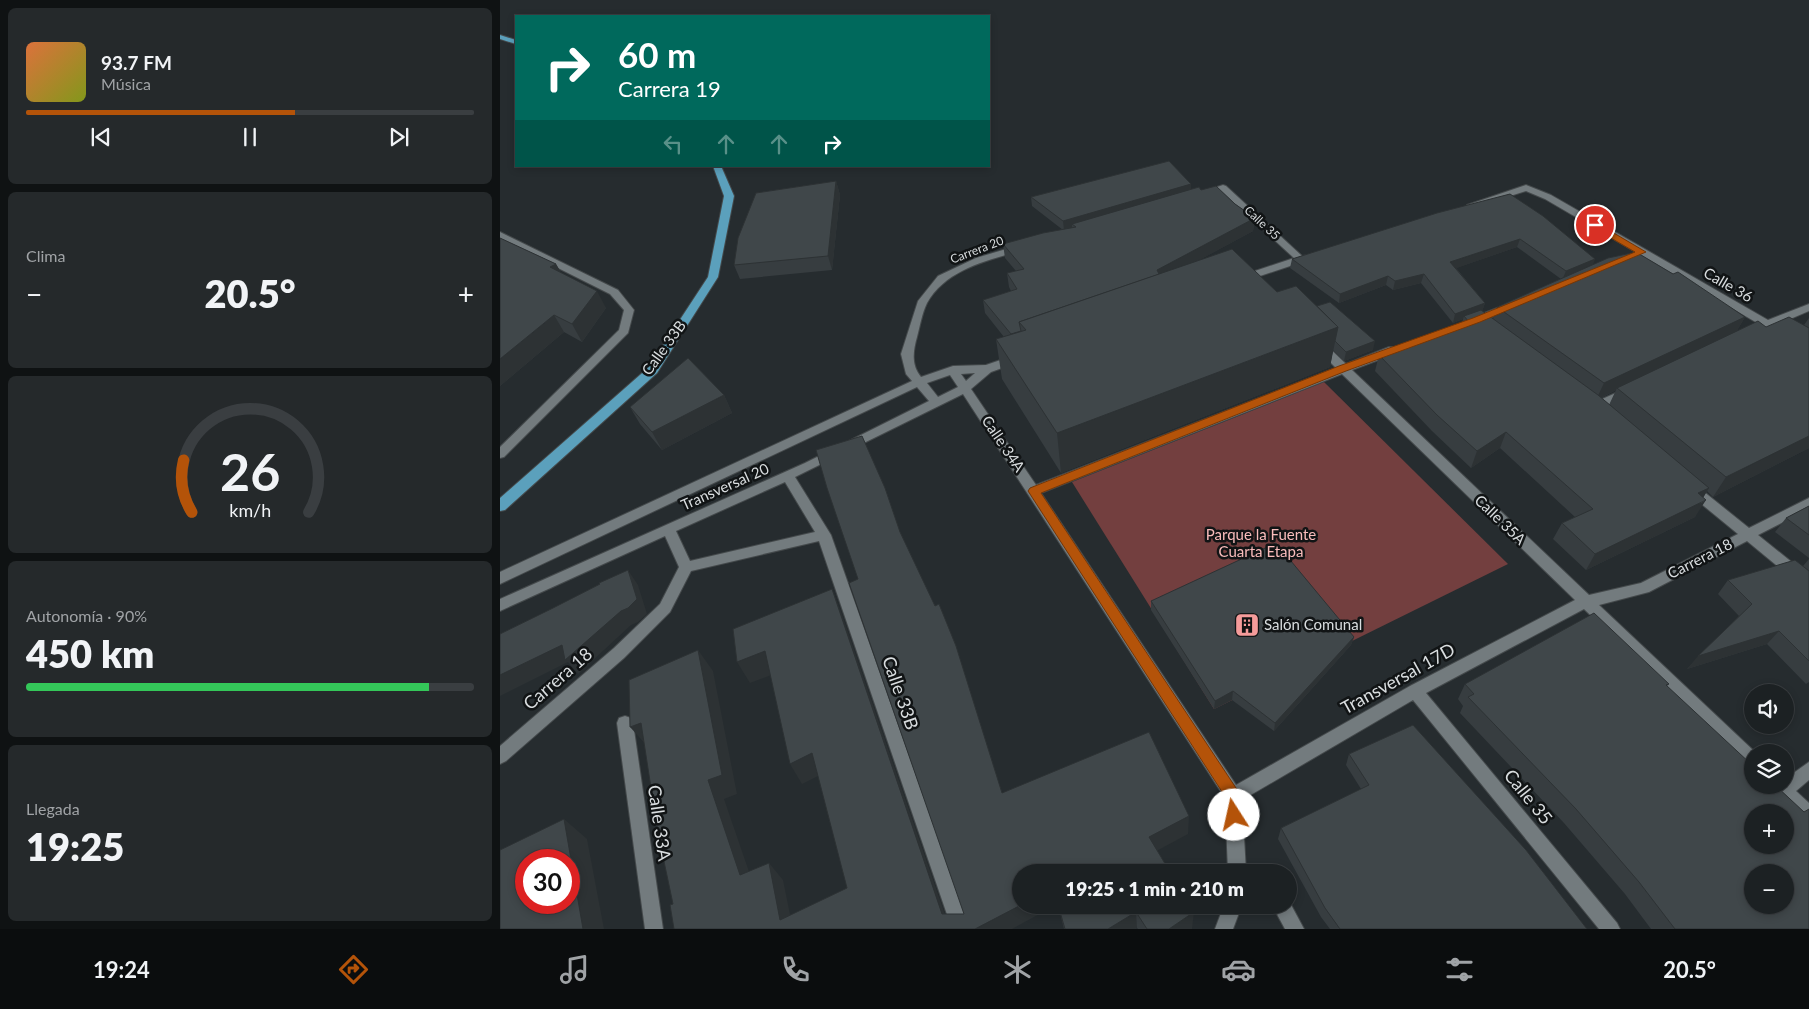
<!DOCTYPE html>
<html lang="es">
<meta charset="utf-8">
<style>
body{margin:0;font-family:Lato,sans-serif;background:#25292b;color:#f1f3f6;height:100vh;display:flex;flex-direction:column;font-size:19px;white-space:nowrap}
*{box-sizing:border-box;margin:0}
p{font-size:16px;color:#a0a3a6}
.icon{flex:none;width:28px;height:28px;fill:none;stroke:currentColor;stroke-width:2;stroke-linecap:round;stroke-linejoin:round}
.map{position:relative;flex:1;overflow:hidden}
.drawer{display:flex;flex-direction:column;gap:8px;padding:8px;background:#0f1213;width:500px}
.drawer>*{flex:none}
.hud{position:absolute;left:15px;top:15px;width:475px;height:152px;border-radius:0px;box-shadow:0 2px 8px #0003,0 0 0 1px #3a3e41;background:#00695c;color:#fff;overflow:hidden}
.fabs{position:absolute;left:1244px;top:684px;display:grid;gap:10px}
.fabs a{display:grid;place-items:center;width:50px;height:50px;border-radius:50%;background:#1c2123;box-shadow:0 2px 8px #0003,0 0 0 1px #3a3e41;font-size:25px}
.speed{position:absolute;left:15px;top:849px;display:flex;gap:10px;font-size:25px;font-weight:700;text-align:center}
.speed>*{display:grid;place-content:center;width:65px;height:65px;border-radius:50%;background:#1c2123;box-shadow:0 2px 8px #0003,0 0 0 1px #3a3e41;line-height:1}
.speed .limit{border:8px solid #d22;background:#fff;color:#111}
.pin{position:absolute;display:grid;place-items:center;width:42px;height:42px;color:#fff;margin:-21px;border:2px solid #fff;border-radius:50%;box-shadow:0 1px 5px #0007}
.me{position:absolute;width:55px;margin:-28px;rotate:350deg;stroke-linejoin:round;filter:drop-shadow(0 0 4px #0008)}
.turn{display:flex;align-items:center;gap:18px;height:105px;padding:0 20px;font-size:22px}
.turn .icon{width:65px;height:65px;stroke-width:2.5}
.turn b{display:block;font-size:35px;line-height:42px}
.lanes{display:flex;align-items:center;height:48px;padding:0 20px;background:#0003;justify-content:center;gap:25px;direction:ltr}
.lanes .off{opacity:.35}
.big{font-size:38px;font-weight:800;line-height:1.1}
.drawer .card{flex:1;display:flex;flex-direction:column;justify-content:center;gap:8px;min-width:0;padding:0 18px;border-radius:8px;background:#25292b}
.drawer .dial{align-items:center;gap:0}
.dial svg{height:130px;overflow:visible;fill:none;stroke:#3a3e41;stroke-width:7;stroke-linecap:round;text-anchor:middle}
.dial text{fill:#f1f3f6;stroke:none}
.song{display:flex;align-items:center;gap:15px}
.cover{width:60px;height:60px;border-radius:8px;background:linear-gradient(135deg,hsl(20 70% 55%),hsl(70 70% 35%))}
.played{height:5px;border-radius:2px;background:linear-gradient(90deg,#b45309 60%,#3a3e41 60%)}
.keys{display:flex;justify-content:space-around;direction:ltr}
.heat{display:flex;justify-content:space-between;align-items:center;font-size:28px;direction:ltr}
.charge{height:8px;border-radius:4px;background:linear-gradient(90deg,#34c759 90%,#3a3e41 0)}
.trip{position:absolute;left:512px;top:864px;width:285px;height:50px;border-radius:25px;background:#1c2123;box-shadow:0 2px 8px #0003,0 0 0 1px #3a3e41;font-weight:800;line-height:50px;text-align:center}
.dock{display:flex;height:80px;justify-content:space-around;align-items:center;background:#0b0d0e;color:#a0a3a6}
.dock .icon{width:35px;height:35px}
.dock .current{color:#b45309}
.dock b{font-size:22px;color:#f1f3f6}
main{display:flex;flex:1;min-height:0}
.map>svg:first-child{display:block}
</style>
<main>
<section class="drawer">
<div class="card">
<div class="song"><i class="cover"></i><div><b>93.7 FM</b><p>Música</p></div></div>
<div class="played"></div>
<div class="keys"><svg class="icon" aria-label="previous" viewBox="0 0 24 24"><path d="M18 5L8 12l10 7zM5 5v14"/></svg><svg class="icon" aria-label="pause" viewBox="0 0 24 24"><path d="M8 5v14M16 5v14"/></svg><svg class="icon" aria-label="next" viewBox="0 0 24 24"><path d="M6 5l10 7-10 7zM19 5v14"/></svg></div>
</div>
<div class="card"><p>Clima</p>
<div class="heat"><a>−</a><b class="big">20.5°</b><a>+</a></div>
</div>
<div class="card dial"><svg viewBox="0 0 100 80">
<path d="M14 69A42 42 0 1 1 86 69"/>
<path d="M14 69A42 42 0 0 1 9 37" stroke="#b45309"/>
<text x="50" y="56" font-size="32" font-weight="700">26</text>
<text x="50" y="72" font-size="11">km/h</text>
</svg></div>
<div class="card"><p>Autonomía · 90%</p><b class="big">450 km</b><div class="charge"></div></div>
<div class="card"><p>Llegada</p><b class="big">19:25</b></div>
</section>
<div class="map">
<svg width="1309" height="929" viewBox="0 0 1309 929">
<rect width="100%" height="100%" fill="#262c2f"/>
<polygon fill="#733f3f" points="824,382 1008,564 714,709 572,482"/>
<g fill="none" stroke-linecap="round" stroke-linejoin="round">
<defs>
<g id="minor">
<polygon points="723,185 726,186 802,256 811,255 811,259 745,281 737,281 737,277 794,258 721,191 704,196 699,193"/>
<polygon points="1026,185 1051,195 1268,320 1309,304 1309,311 1276,325 1309,344 1309,353 1267,329 1258,329 1257,327 1259,324 1045,199 1026,191 972,208 967,205"/>
<polygon points="0,232 118,290 134,310 128,333 4,457 0,458 0,447 119,330 124,310 110,294 0,239"/>
<path d="M520,245l5,3 -2,2c-34,10 -77,19 -96,53 -5,10 -7,23 -10,34 -4,14 -6,28 4,40l32,-11 33,-1 29,-10 4,1 2,3 -2,3 -28,10 -20,17 65,96 300,-117 -21,-21 6,-4 4,1 21,20 43,-17h8l2,3 -2,3 -45,17 237,225 52,-12 97,-49 -50,-41 -1,-3 1,-3h10l51,41 60,-30v11l-51,26 51,41v14l-5,-2 -57,-47 -98,51 -50,13 156,147h-3v17l-6,-3 -162,-157 -158,84 191,230 3,6h-21l-186,-229 -171,100 4,72h-18l-3,-74 -262,-404 -168,83 36,58 139,394h-18l-133,-388 -128,30 -21,41 -46,46 -118,103 -6,3v-18l114,-98 46,-44 19,-37 -14,-31 -165,75v-12l305,-136 124,-62 -12,-14 -417,197v-12l412,-191 -6,-7 -5,-20 17,-53 20,-25 38,-18zM475,373l-9,8 -5,-7zM842,374l233,226 -165,86 -174,99 -195,-292zM450,375l8,12 -20,10 -11,-14zM285,482l30,50 -125,29 -14,-30z"/>
<polygon points="1010,303 1015,306 1014,308 977,323 969,323 968,321 969,319"/>
<polygon points="1127,388 1133,392 1131,395 1099,410 1091,410 1089,407 1091,404"/>
<polygon points="125,716 131,718 133,723 163,929 145,929 117,723 119,718"/>
<polygon points="1309,762 1309,780 1296,791 1309,803 1309,822 1303,820 1272,791 1270,785 1285,785 1285,779"/>
<polygon points="789,901 804,929 785,929 772,905 789,905"/>
<polygon points="724,905 742,905 733,929 715,929"/>
</g>
<g id="primary">
<polygon points="0,35 16,40 16,44 0,39"/>
<polygon points="213,166 221,166 234,196 218,277 157,373 5,510 0,511 0,498 149,367 208,277 224,196"/>
</g>
</defs>
<use href="#minor" stroke="#44494b" stroke-width="2"/>
<use href="#primary" stroke="#44494b" stroke-width="2"/>
<use href="#minor" fill="#737b7e" fill-rule="evenodd"/>
<use href="#primary" fill="#5ba0bc" fill-rule="evenodd"/>
</g>
<g fill="#373d40" fill-rule="evenodd">
<polygon points="336,181 340,195 332,270 240,279 234,265"/>
<polygon points="691,189 701,190 735,204 755,218 753,231 699,260 777,292 817,306 873,350 844,361 833,350 830,367 561,473 502,379 496,339 504,337 485,313 483,300 511,291 509,287 507,273 516,271 505,258 503,244 563,230 532,206 531,197"/>
<path d="M1010,194l83,71 152,52 -9,15 30,-5 38,-2 5,-7v130l-96,49 -6,-6 -4,7 -8,19 -109,53 -33,-31 9,-16 13,-6 -75,-69 -29,20 -39,-37 -57,-60 4,-16 83,-31 1,-5 -10,4 -32,-40 -28,7 -7,-5 -47,18 -49,-35 2,-9zM1017,247l44,32 -64,28 -4,12 -11,-8 3,-8 -29,-35zM1116,390l-7,15 -8,-7z"/>
<polygon points="0,238 56,264 61,273 106,308 82,342 64,332 0,386"/>
<polygon points="224,395 232,413 162,450 140,424 130,407"/>
<polygon points="1309,506 1309,558 1275,532 1286,518"/>
<polygon points="1309,559 1309,682 1306,684 1267,644 1187,669 1239,616 1218,594 1228,580 1303,566"/>
<polygon points="651,601 854,637 851,645 774,731 732,700 714,709 651,610"/>
<polygon points="965,684 1169,684 1167,686 1309,929 1151,929 1125,894 1064,823 960,713 963,706 958,699"/>
<polygon points="849,754 1087,929 830,929 821,917 778,839 781,828 861,789 846,765"/>
<polygon points="558,905 690,905 692,929 638,929 637,928 635,929 564,929"/>
</g>
<g fill="#2d3234">
<polygon points="336,181 340,195 332,270 328,256"/>
<polygon points="691,184 691,192 572,224 572,228 564,230 563,221"/>
<polygon points="755,218 753,231 657,283 657,270"/>
<polygon points="1020,239 1017,247 948,271 950,262"/>
<polygon points="1095,259 1092,268 1062,280 1066,271"/>
<polygon points="56,264 66,281 50,267"/>
<polygon points="924,274 921,283 893,290 895,281"/>
<polygon points="888,276 886,285 839,303 840,294"/>
<polygon points="97,291 106,308 82,342 72,324"/>
<polygon points="985,303 982,312 964,316 963,319 953,323 955,314"/>
<polygon points="54,315 64,332 0,386 0,359"/>
<polygon points="1245,317 1235,334 1117,388 1116,390 1096,400 1104,383"/>
<polygon points="838,327 830,367 561,473 557,433"/>
<polygon points="875,341 873,350 844,361 846,352"/>
<polygon points="224,395 232,413 162,450 152,432"/>
<polygon points="1006,432 1000,448 971,468 977,451"/>
<polygon points="1309,436 1309,448 1213,497 1226,477"/>
<polygon points="1209,488 1199,504 1206,500 1195,517 1086,570 1095,554 1198,493"/>
<polygon points="128,570 138,585 147,614 138,622 131,625 78,674 68,662 0,696 0,675"/>
<polygon points="332,589 341,612 450,929 442,914"/>
<polygon points="1279,631 1267,644 1187,669 1198,656"/>
<polygon points="854,637 851,645 774,731 775,723"/>
<polygon points="198,650 213,671 237,794 224,799 256,892 240,875 208,780"/>
<polygon points="265,651 277,673 250,683 237,662"/>
<polygon points="733,691 732,700 714,709 715,701"/>
<polygon points="141,723 148,747 130,727"/>
<polygon points="312,753 324,773 302,784 290,764"/>
<polygon points="689,816 688,834 649,855 649,837"/>
<polygon points="64,819 87,839 104,929 83,929"/>
<polygon points="269,863 283,880 293,929 280,920"/>
<polygon points="521,905 556,905 512,929 475,929"/>
<polygon points="636,912 637,928 635,929 608,929"/>
<polygon points="694,912 692,929 669,929"/>
</g>
<g fill="#40474a" stroke="#2d3234" fill-rule="evenodd">
<polygon points="669,161 691,184 563,221 531,197"/>
<polygon points="336,181 328,256 234,265 238,238 256,193"/>
<polygon points="716,186 735,204 755,218 657,270 659,274 660,274 519,322 521,331 511,334 483,300 517,289 507,273 524,269 503,244 543,233 576,227 572,224 699,187 701,190"/>
<polygon points="1010,194 1043,216 1095,259 1066,271 1020,239 950,262 985,303 955,314 924,274 895,281 888,276 840,294 792,259 937,213"/>
<polygon points="0,238 56,264 50,267 97,291 72,324 54,315 0,359"/>
<polygon points="732,249 777,292 796,286 838,327 557,433 496,339 526,330 519,322"/>
<polygon points="1136,252 1173,274 1178,272 1245,317 1104,383 997,307 1108,258"/>
<polygon points="830,302 875,341 846,352 835,341 838,327 817,306"/>
<polygon points="981,310 1098,395 1209,488 1198,493 1206,500 1095,554 1062,523 1093,509 1006,432 977,451 937,415 879,355 969,322 964,316"/>
<polygon points="1289,317 1309,328 1309,436 1226,477 1117,388 1258,321 1266,327"/>
<polygon points="188,358 224,395 152,432 130,407"/>
<polygon points="362,436 385,488 400,532 435,606 439,604 456,646 502,793 649,732 689,816 649,837 670,872 521,872 521,905 475,929 174,929 170,905 173,904 158,833 141,723 130,727 129,680 198,650 222,775 208,780 240,875 269,863 280,920 347,888 312,753 290,764 265,651 237,662 233,629 332,589 442,914 464,914 349,583 358,579 327,488 316,450"/>
<polygon points="1309,506 1309,535 1286,518"/>
<polygon points="776,543 854,637 775,723 733,691 715,701 651,601"/>
<polygon points="1295,560 1309,571 1309,661 1279,631 1198,656 1252,604 1228,580"/>
<polygon points="128,570 137,599 128,608 121,611 65,660 62,645 0,675 0,634 53,608 100,584 99,583"/>
<path d="M1094,613l75,71 -3,1 86,80v20h23l29,27 5,-3v120h-134l-36,-47 -63,-73 -108,-112 6,-3 -9,-10zM1252,812h33v33h-33zM1252,872h33v33h-33z"/>
<polygon points="913,725 1026,850 1087,929 840,929 825,908 781,828 869,785 849,754"/>
<path d="M64,819l19,110h-83v-79zM26,860h43v42h-43z"/>
<polygon points="558,905 690,905 694,912 669,929 647,929 636,912 608,929 565,929"/>
</g>
<polygon fill="#b45309" stroke="#753606" points="1095,222 1146,252 980,322 846,371 541,493 738,791 742,815 739,820 734,822 729,820 726,815 726,798 530,494 528,491 530,488 839,366 973,318 1135,252 1092,227 1091,225"/>
<defs>
<symbol id="building-square" viewBox="-11 -11 22 22"><rect x="-9" y="-9" width="18" height="18" rx="4" fill="#f59b9a" stroke="#111415"/><path d="M-4-6H4V6H1V3H-1V6H-4ZM-2.5-4.3h1.7v1.8h-1.7ZM.8-4.3h1.7v1.8H.8ZM-2.5-1h1.7V.8h-1.7ZM.8-1h1.7V.8H.8Z" fill="#111"/></symbol>
</defs>
<g fill-rule="evenodd">
<use href="#building-square" x="733" y="611" width="28" height="28"/>
</g>
<g text-anchor="middle" stroke-width="5" stroke-linejoin="round" paint-order="stroke">
<g font-size="12" fill="#d9dddf" stroke="#111415">
<text transform="translate(762 223) rotate(43)" y="4">Calle 35</text>
<text transform="translate(477 250) rotate(-21)" y="4">Carrera 20</text>
</g>
<g font-size="15" fill="#d9dddf" stroke="#111415">
<text transform="translate(1228 285) rotate(30)" y="5">Calle 36</text>
<text transform="translate(164 348) rotate(-54)" y="5">Calle 33B</text>
<text transform="translate(503 444) rotate(56)" y="5">Calle 34A</text>
<text transform="translate(225 487) rotate(-24)" y="5">Transversal 20</text>
<text transform="translate(1000 520) rotate(44)" y="5">Calle 35A</text>
<text transform="translate(1200 559) rotate(-27)" y="5">Carrera 18</text>
</g>
<g font-size="15" fill="#f9bcbb" stroke="#111415">
<text x="761" y="540">Parque la Fuente<tspan x="761" dy="17">Cuarta Etapa</tspan></text>
</g>
<g font-size="15" fill="#d9dddf" stroke="#111415" text-anchor="start">
<text x="764" y="630">Salón Comunal</text>
</g>
<g font-size="18" fill="#d9dddf" stroke="#111415">
<text transform="translate(58 679) rotate(-41)" y="6">Carrera 18</text>
<text transform="translate(898 679) rotate(-29)" y="6">Transversal 17D</text>
<text transform="translate(400 693) rotate(71)" y="6">Calle 33B</text>
<text transform="translate(1028 797) rotate(51)" y="6">Calle 35</text>
<text transform="translate(159 823) rotate(82)" y="6">Calle 33A</text>
</g>
</g>
</svg>
<div class="fabs">
<a><svg class="icon" aria-label="sound" viewBox="0 0 24 24"><path d="M4 9h4l5-4v14l-5-4H4zM17 9q2 3 0 6"/></svg></a>
<a><svg class="icon" aria-label="layers" viewBox="0 0 24 24"><path d="M12 4l9 5-9 5-9-5zM3 14l9 5 9-5"/></svg></a>
<a>+</a>
<a>−</a>
</div>
<div class="speed"><div class="limit">30</div></div>
<div class="pin" style="left:1095px;top:225px;background:#d93025"><svg class="icon" aria-label="arrive" viewBox="0 0 24 24"><path d="M6 21V4h12l-3 4 3 4H6"/></svg></div>
<svg class="me" style="left:734px;top:815px" viewBox="-20 -20 40 40"><circle r="19" fill="#fff"/><path d="M0-13L10 11 0 6-10 11z" fill="#b45309"/></svg>
<div class="trip">19:25 · 1 min · 210 m</div>
<div class="hud">
<div class="turn"><svg class="icon" aria-label="right" viewBox="0 0 24 24"><path d="M7 20v-9h11M14 6l5 5-5 5"/></svg><div><b>60 m</b>Carrera 19</div></div>
<div class="lanes"><svg class="icon off" aria-label="left" viewBox="0 0 24 24"><path d="M17 20v-9H6M10 6l-5 5 5 5"/></svg><svg class="icon off" aria-label="ahead" viewBox="0 0 24 24"><path d="M12 20V5M6 11l6-6 6 6"/></svg><svg class="icon off" aria-label="ahead" viewBox="0 0 24 24"><path d="M12 20V5M6 11l6-6 6 6"/></svg><svg class="icon" aria-label="right" viewBox="0 0 24 24"><path d="M7 20v-9h11M14 6l5 5-5 5"/></svg></div>
</div>
</div>
</main>
<nav class="dock">
<b>19:24</b>
<svg class="icon current" aria-label="directions" viewBox="0 0 24 24"><path d="M12 3l9 9-9 9-9-9zM9 14v-3h6M13 9l2 2-2 2"/></svg>
<svg class="icon" aria-label="music" viewBox="0 0 24 24"><path d="M9 18V5l10-2v13"/><circle cx="6" cy="18" r="3"/><circle cx="16" cy="16" r="3"/></svg>
<svg class="icon" aria-label="phone" viewBox="0 0 24 24"><path d="M5 4h4l2 5-3 2q2 4 5 5l2-3 5 2v4C11 20 4 13 5 4z"/></svg>
<svg class="icon" aria-label="climate" viewBox="0 0 24 24"><path d="M12 3v18M4 7l16 10M4 17L20 7"/></svg>
<svg class="icon" aria-label="car" viewBox="0 0 24 24"><path d="M5 17H2v-5l4-1 3-4h7l3 4 3 1v5h-3M9 17h6M6 11h13"/><circle cx="7" cy="17" r="2"/><circle cx="17" cy="17" r="2"/></svg>
<svg class="icon" aria-label="filters" viewBox="0 0 24 24"><path d="M4 7h16M4 17h16"/><circle cx="9" cy="7" r="2"/><circle cx="15" cy="17" r="2"/></svg>
<b>20.5°</b>
</nav>
